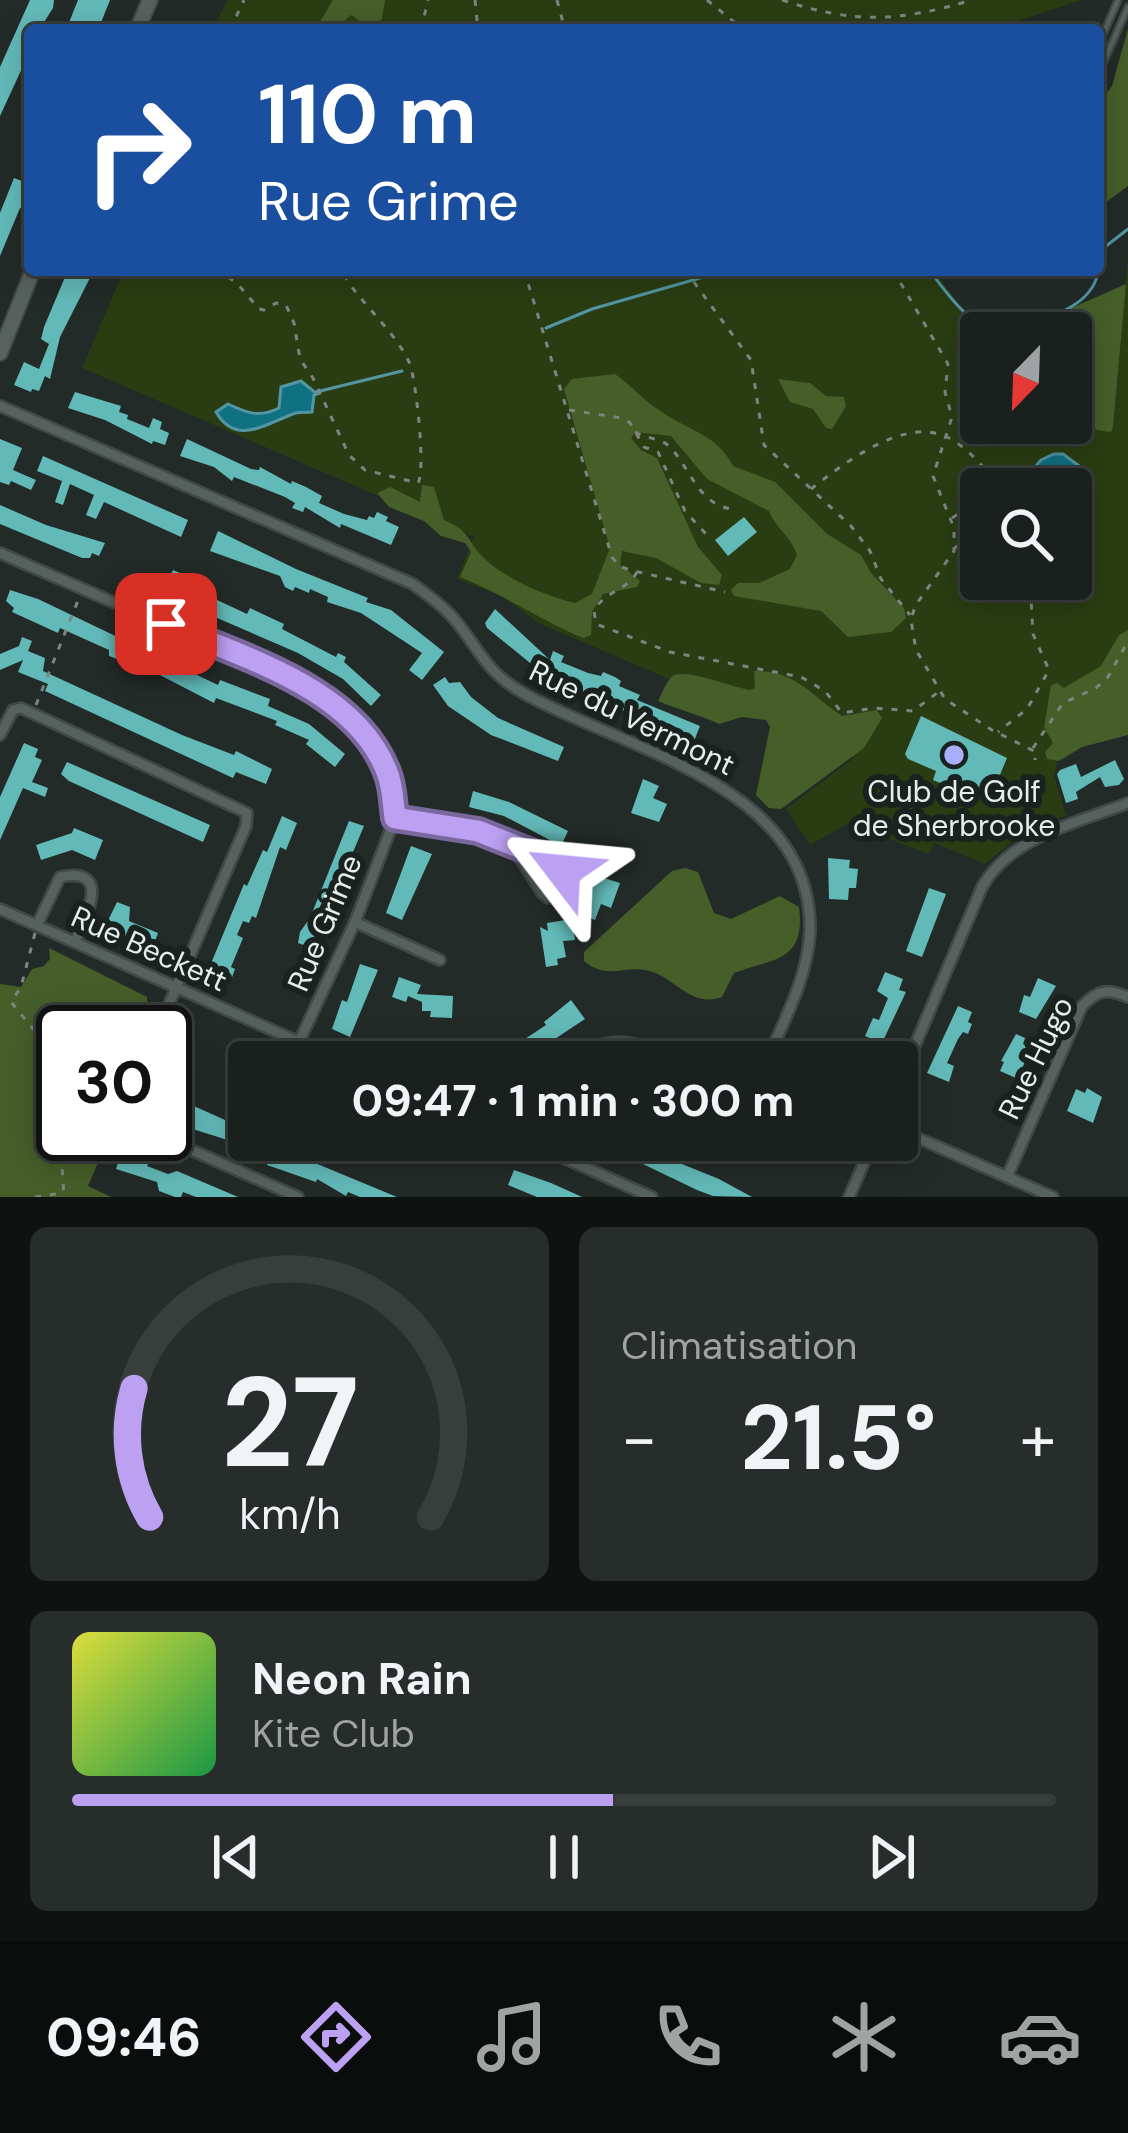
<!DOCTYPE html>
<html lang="fr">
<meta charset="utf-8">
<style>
body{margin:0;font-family:"DM Sans",sans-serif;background:#272d2b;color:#f1f3f6;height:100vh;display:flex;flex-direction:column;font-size:45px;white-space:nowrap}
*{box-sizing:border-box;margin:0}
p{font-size:39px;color:#9fa3a4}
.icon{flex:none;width:66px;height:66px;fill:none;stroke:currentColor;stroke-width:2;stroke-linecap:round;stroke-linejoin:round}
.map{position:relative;height:1197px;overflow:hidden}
.panel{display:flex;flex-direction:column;gap:30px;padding:30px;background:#0e1210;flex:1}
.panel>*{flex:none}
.top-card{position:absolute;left:24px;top:24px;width:1080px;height:252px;border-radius:12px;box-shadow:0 6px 30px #0003,0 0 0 3px #383e3c;background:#1a4fa0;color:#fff;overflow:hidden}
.needle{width:78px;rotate:203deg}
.tools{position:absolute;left:960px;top:312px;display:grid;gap:24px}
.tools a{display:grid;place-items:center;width:132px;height:132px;border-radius:12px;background:#1a201e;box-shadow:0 6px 30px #0003,0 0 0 3px #383e3c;font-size:60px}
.speed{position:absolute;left:36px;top:1005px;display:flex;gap:24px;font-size:60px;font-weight:700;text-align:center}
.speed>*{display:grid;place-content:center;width:156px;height:156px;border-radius:50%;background:#1a201e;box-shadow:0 6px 30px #0003,0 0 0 3px #383e3c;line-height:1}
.speed .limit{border:6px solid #111;border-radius:18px;background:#fff;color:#111}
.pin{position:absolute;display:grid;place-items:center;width:102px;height:102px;color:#fff;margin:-51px;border-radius:24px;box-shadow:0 6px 18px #0006}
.me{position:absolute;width:132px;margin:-66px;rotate:299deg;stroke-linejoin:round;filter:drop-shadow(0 0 9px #0008)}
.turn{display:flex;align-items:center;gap:42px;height:252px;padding:0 36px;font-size:54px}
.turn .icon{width:156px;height:156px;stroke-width:2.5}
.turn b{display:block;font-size:84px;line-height:102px}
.big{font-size:90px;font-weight:700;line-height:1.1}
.panel .widget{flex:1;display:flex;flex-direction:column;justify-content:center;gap:18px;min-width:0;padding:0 42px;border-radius:18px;background:#272d2b}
.panel .dial{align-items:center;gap:0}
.dial svg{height:312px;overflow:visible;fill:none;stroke:#383e3c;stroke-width:7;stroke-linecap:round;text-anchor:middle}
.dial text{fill:#f1f3f6;stroke:none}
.song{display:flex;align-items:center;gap:36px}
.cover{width:144px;height:144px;border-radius:18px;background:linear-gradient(135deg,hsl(60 70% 55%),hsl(140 70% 35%))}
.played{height:12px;border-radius:6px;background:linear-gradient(90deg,#bca0f2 55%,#383e3c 55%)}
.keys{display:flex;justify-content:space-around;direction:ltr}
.heat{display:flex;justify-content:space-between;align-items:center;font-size:66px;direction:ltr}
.panel .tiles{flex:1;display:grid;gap:30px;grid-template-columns:1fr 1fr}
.widget:last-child{grid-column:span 2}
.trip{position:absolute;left:228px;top:1041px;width:690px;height:120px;border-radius:12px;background:#1a201e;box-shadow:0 6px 30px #0003,0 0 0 3px #383e3c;font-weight:700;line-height:120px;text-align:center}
.tab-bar{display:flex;height:192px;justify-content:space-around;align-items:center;background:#0a0d0c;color:#9fa3a4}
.tab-bar .icon{width:84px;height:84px}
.tab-bar .on{color:#bca0f2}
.tab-bar b{font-size:54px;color:#f1f3f6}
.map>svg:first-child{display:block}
</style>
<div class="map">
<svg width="1128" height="1197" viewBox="0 0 1128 1197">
<rect width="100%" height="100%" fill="#232b28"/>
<g fill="#2a3d12" fill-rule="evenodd">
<polygon points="227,0 1082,0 991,30 213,30"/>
<path d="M1128,258v458l-70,42 -4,18 12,39 -48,22 -33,27 -50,-21 -7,11 -78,-31 -40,22 -24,-36 68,-51 -316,-135 -36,-27 -45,-17 17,-42 -392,-169 42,-98h810l47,65v88l133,-4zM981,489h90v90h-90z"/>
</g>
<g fill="#465f29">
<polygon points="333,0 385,0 382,19 372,30 351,15 334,30 315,30"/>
<polygon points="1128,29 1128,186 1098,208 1098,104 1112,86"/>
<polygon points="1126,284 1113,427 1111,432 1097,430 1071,411 1071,333 1023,333 1024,329"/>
<path d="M615,374c17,12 30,28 47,38 27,19 55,22 71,54l42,16 52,52 34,21 10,18 33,35 2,10 -15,14 -43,5 -27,-26 -87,-15 -3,-6 7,-7h21l31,-14 7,-14c-6,-19 -21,-26 -28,-44l-62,-32 -36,-43 -36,-4 -4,6 10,12 16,8 41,89 24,28 -3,10 -18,-2 -45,-25 -34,-7 -2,14 20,16 -3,6 -34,7 -11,18 -1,23 -8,3c-43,-18 -80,-44 -123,-61l11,-25 -6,-9 -24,-7 -17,-15 -35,-14 -12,-14 13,-6 30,15 2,-17 12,2 10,33c29,12 22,22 42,40 22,20 60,36 89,43l17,-9 18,-46 -46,-159 8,-10z"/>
<polygon points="778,379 810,383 826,396 844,397 846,406 832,429 826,428 813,409 790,402"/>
<polygon points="1128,630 1128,735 1082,747 1059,761 1047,759 1045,752 1053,743 1044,727 1051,685 1057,683 1064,688 1101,666 1119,635"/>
<path d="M754,671c43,0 55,23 88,45l35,-6 5,8 -18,30 -83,61 -12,-1 -13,-13 14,-68 -4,-7 -24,-3 -23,7c-21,-10 -40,-14 -61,-23 4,-7 8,-20 15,-25 13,-8 59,11 76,14l6,-2z"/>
<path d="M685,868l13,4 16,41 17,6 49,-23 19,11c7,56 -26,51 -65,66l-12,24c-31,11 -45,-18 -72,-26 -25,-7 -43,10 -66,-10v-9l88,-81z"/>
<polygon points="49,948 147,997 148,1008 139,1032 63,1032 63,1134 110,1134 88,1186 111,1197 0,1197 0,984 21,987 32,969 44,966 50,959"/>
</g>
<g fill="#107183" stroke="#5196a2" stroke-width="3">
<path d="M301,381l16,13 -3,1 -2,17c-6,1 -13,-1 -19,2 -26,9 -57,33 -77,-2l12,-8c19,9 31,14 51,4l2,-21z"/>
<polygon points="1054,454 1063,454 1086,471 1086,491 1071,503 1071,489 1016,489 1041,460"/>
</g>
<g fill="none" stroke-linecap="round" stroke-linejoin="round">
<g stroke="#5196a2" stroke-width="3">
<polyline points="1098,263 1101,250 1128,229"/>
<path d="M929,270c22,28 40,58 78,63"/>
<polyline points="546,328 592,309 728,270"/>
<path d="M1013,333c30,-14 82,-26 85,-63"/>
<polyline points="316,392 402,371"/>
</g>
</g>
<g fill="#62bab8">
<polygon points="30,0 54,0 53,8 41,27 30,22 30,60 28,66 24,64 0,116 0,67"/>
<polygon points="78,0 110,0 98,30 66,30"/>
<polygon points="14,178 30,184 30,194 24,210 20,208 0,256 0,213"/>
<polygon points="68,270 94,270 60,337 50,379 45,376 39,391 32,389 31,392 14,385 24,362 39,369 49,344 41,339 44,327"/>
<polygon points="75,392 121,406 119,412 128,415 127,419 149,428 153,418 162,422 160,429 169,433 165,445 153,441 152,444 105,420 68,408"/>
<polygon points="0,439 22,448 13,470 36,480 31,490 11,481 9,485 0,482"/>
<polygon points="187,439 251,469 259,470 260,467 291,484 292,481 306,487 322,496 319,503 344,514 367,520 369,516 374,518 377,512 388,517 386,521 399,527 391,545 341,524 340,528 305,507 303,512 292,508 295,503 285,497 234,477 232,481 214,467 180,456"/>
<polygon points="43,456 188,520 181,537 104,502 96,519 86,515 94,495 70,484 63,505 55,502 62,481 37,471"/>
<polygon points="0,505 46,525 105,543 99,556 92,553 90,558 82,558 0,524"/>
<polygon points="744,517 757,532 728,556 715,540"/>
<polygon points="218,531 296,569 368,598 366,602 391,610 444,652 422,680 409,670 422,653 361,613 327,602 328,597 310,589 309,593 295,587 293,591 285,587 280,576 210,551"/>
<polygon points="173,570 189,577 185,585 247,614 250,608 284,624 282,629 336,657 338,653 346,657 344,662 381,695 371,706 343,679 298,653 157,592 163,577 169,579"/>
<polygon points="10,590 38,599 218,685 220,680 270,699 268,706 309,724 345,754 335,767 306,744 309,740 275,725 277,721 216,698 214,703 154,672 109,656 109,650 60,628 58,633 12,612 14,608 6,601"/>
<polygon points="495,609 550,660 553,651 564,656 561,662 588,673 601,676 603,672 615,677 621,681 619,686 640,695 637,700 700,726 694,741 689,743 655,724 551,680 487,628 485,623"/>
<polygon points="22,637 32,641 28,651 45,658 43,671 182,735 234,755 236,751 272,769 266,784 236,772 233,778 45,691 48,684 18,672 23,660 0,670 0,654 19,646"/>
<polygon points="445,677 449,683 460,682 471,697 498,718 564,747 558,761 491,735 448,706 433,685"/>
<polygon points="921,716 1007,758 992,794 949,776 945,785 933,780 936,771 908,759 905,754"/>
<polygon points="24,743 38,749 35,757 42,760 32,782 48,788 45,797 23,788 0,840 0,797"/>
<polygon points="1115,760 1124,779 1119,785 1105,787 1100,777 1076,792 1078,799 1066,803 1057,774 1060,770 1076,764 1081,777"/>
<polygon points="67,762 210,825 203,842 69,781 61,774"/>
<polygon points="643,779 659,786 653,798 667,804 659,822 631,813"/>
<polygon points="473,791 509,802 568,831 561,846 504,816 469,807"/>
<polygon points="282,816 297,823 286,850 280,847 256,918 252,916 249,923 243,921 237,935 243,938 231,967 235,969 230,983 207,973 244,884 247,886 263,850 267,852"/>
<polygon points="349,821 364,826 345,871 335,900 338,902 312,948 298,943 300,932 310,918"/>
<polygon points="74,828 103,840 95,860 72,850 41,860 36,845 72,833"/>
<polygon points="411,846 432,854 402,920 386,913"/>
<polygon points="828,858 850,860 849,868 858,869 856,888 849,888 848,900 829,899"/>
<polygon points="591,874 620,883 611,908 601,904 595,920 578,914"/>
<polygon points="929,888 946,894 922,957 906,951"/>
<polygon points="117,902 130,907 129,921 158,933 152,949 104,929"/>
<polygon points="572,919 575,940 563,941 566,957 557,959 558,965 546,967 540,927 548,931 547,923"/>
<polygon points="360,964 378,970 350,1037 332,1029 342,1000 347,1002"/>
<polygon points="885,972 903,979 899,990 906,992 882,1043 865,1036 873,1018 879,1020 888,998 877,991"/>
<polygon points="399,977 421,985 417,994 453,996 452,1018 430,1017 431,1011 422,1011 422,1002 408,996 406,1002 392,997"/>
<polygon points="1038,978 1056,986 1036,1019 1019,1012 1024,995 1030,997"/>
<polygon points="571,1000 585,1019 520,1062 511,1062 504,1053 546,1025 544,1022"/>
<polygon points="958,1006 972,1012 968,1022 972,1024 968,1034 963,1032 958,1039 947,1063 954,1066 949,1082 927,1073"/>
<polygon points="1016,1034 1025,1038 1023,1044 1028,1047 1020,1080 1000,1071 1004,1062 1001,1061"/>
<polygon points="1087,1088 1102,1097 1093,1123 1067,1111 1076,1089 1085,1093"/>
<polygon points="165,1093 225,1120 227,1116 243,1121 248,1125 249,1140 276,1148 274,1153 296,1162 298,1156 397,1197 360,1197 348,1192 346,1196 317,1179 316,1182 267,1165 268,1161 232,1146 234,1142 183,1126 178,1118 165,1112"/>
<polygon points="625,1141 719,1179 752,1197 713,1196 697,1190 620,1153"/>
<polygon points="123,1147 143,1155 141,1159 149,1162 147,1166 168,1174 177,1171 238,1197 196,1197 183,1192 181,1197 175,1197 159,1191 157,1182 116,1169"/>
<polygon points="514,1170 551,1183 582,1197 537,1197 508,1185"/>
</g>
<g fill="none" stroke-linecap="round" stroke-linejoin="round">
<defs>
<g id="lane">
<polyline points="1098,46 1118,0"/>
<polyline points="1098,75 1128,7"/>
</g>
<g id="street">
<path d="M0,406l413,178c14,11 31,22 42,36 25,30 30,51 68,73 101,57 290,91 287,238 -2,46 -26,90 -44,131"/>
<polyline points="0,553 290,679 349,719 372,745 387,771 395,818 355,922 299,1042"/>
<polyline points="0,735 13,710 21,708 247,813 246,826 157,1032"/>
<path d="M395,818c46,11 147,15 172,60l-5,17 -14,3 -6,-5 -33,-52"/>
<polyline points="0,909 344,1062"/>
<polyline points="355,922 440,960"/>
<path d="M37,925l23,-48c54,-11 25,41 15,65"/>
<path d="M569,1062c44,-31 66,-21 112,0"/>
<path d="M897,1088l85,-201c29,-51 95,-64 146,-84"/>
<polyline points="897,1129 1053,1197"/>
<polyline points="155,1134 298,1197"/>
<polyline points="523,1140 652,1197"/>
<path d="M1007,1177l75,-171c16,-16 25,-18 46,-9"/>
<polyline points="849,1197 874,1140"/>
</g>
<g id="secondary">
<polyline points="137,30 150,0"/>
<polyline points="0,353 33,270"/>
</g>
</defs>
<use href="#lane" stroke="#414845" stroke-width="9"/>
<use href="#street" stroke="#414845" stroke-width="14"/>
<use href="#secondary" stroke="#414845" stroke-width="18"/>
<g stroke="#7d8481" stroke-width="3" stroke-dasharray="6 9" stroke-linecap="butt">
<polyline points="475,0 478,30"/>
<polyline points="557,0 565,30"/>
<polyline points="707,0 744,30"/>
<path d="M782,0c72,24 117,22 190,0"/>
<polyline points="230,30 244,0"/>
<polyline points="421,30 428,0"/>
<path d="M215,270l21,12 23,27 5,1 12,-7 10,2 8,18 6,36 13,19 36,77 16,15 53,13c8,-12 -2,-106 -9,-121 -16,-34 -50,-59 -68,-92"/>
<polyline points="524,270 612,557 619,566 630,570 725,592"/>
<polyline points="685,270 751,360 764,445 851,526 870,551 881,579 910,615"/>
<polyline points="893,270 948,364 945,392 952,417 933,476 954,528 954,551 915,606 911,620 916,650 945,699 992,730 1036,752 1035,760"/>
<polyline points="569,410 622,418 630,423 644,447 658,452 685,511 706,534"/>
<path d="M635,432c12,7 27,6 36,16 20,22 28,57 61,61"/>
<path d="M811,489c32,-25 93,-73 136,-52 20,10 34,28 49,44v8"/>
<polyline points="952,518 981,499"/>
<polyline points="955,546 981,565"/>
<path d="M637,572c-10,19 -33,19 -43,39l2,13 74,28 131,25 24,14 17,22 32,-5 39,3 24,-18"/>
<polyline points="996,579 1031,599 1033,634 1049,670 1027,709 998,732"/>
<polyline points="36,705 79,598"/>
<polyline points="1033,748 1063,703 1096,688 1108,677 1128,641"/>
<polyline points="35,933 21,987 11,1002 47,1046 58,1104 64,1197"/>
<polyline points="35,1197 62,1193"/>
</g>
<use href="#lane" stroke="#57615e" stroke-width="4.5"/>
<use href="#street" stroke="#57615e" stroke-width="9"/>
<use href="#secondary" stroke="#57615e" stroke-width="14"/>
</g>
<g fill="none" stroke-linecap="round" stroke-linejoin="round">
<defs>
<path id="route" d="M166,624c75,33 189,64 221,148 6,14 6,31 8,46l83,13 78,31 7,9"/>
</defs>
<use href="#route" stroke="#7a689d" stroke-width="30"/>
<use href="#route" stroke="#bca0f2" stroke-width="21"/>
</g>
<circle fill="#a8b0fc" stroke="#19221f" stroke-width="4.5" cx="954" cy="755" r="12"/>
<g text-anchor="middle" stroke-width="12" stroke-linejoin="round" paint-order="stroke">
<g font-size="30" fill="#e8edeb" stroke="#19221f">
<text transform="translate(632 718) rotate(26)" y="10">Rue du Vermont</text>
<text transform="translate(325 923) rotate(-67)" y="10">Rue Grime</text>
<text transform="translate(149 949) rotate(24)" y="10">Rue Beckett</text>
<text transform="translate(1036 1058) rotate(-64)" y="10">Rue Hugo</text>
</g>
<g font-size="30" fill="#e8edeb" stroke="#19221f">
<text x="954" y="802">Club de Golf<tspan x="954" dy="34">de Sherbrooke</tspan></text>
</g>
</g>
</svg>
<div class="tools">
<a><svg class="needle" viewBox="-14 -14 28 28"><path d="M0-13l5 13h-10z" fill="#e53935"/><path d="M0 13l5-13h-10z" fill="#9fa3a4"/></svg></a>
<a><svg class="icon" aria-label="search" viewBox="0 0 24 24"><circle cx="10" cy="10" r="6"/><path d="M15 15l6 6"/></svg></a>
</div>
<div class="speed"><div class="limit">30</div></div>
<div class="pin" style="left:166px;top:624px;background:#d93025"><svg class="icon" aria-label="arrive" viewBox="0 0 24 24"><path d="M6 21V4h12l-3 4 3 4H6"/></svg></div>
<svg class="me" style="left:563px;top:871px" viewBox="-20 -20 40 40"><path d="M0-17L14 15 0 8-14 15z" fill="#bca0f2" stroke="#fff" stroke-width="4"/></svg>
<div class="trip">09:47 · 1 min · 300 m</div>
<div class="top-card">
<div class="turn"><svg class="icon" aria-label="right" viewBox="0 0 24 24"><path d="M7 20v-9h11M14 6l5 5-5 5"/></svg><div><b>110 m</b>Rue Grime</div></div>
</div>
</div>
<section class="panel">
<div class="tiles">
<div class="widget dial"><svg viewBox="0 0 100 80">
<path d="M14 69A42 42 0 1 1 86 69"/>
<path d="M14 69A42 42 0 0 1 10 36" stroke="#bca0f2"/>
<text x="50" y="56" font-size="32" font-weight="700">27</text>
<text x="50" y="72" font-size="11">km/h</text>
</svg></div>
<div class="widget"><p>Climatisation</p>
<div class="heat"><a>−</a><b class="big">21.5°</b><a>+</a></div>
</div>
<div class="widget">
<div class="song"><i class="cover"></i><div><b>Neon Rain</b><p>Kite Club</p></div></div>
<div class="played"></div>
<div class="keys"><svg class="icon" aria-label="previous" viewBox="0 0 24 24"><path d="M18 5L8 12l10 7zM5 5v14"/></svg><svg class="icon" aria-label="pause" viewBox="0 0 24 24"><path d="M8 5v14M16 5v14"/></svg><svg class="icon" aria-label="next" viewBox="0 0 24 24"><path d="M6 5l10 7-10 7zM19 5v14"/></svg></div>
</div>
</div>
</section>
<nav class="tab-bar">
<b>09:46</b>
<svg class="icon on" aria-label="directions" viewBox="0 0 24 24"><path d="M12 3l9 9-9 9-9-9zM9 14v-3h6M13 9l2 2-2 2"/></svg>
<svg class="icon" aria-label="music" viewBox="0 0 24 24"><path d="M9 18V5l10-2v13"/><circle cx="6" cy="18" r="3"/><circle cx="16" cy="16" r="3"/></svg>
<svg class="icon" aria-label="phone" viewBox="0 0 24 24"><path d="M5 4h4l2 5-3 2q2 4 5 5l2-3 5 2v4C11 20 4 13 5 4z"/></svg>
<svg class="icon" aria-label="climate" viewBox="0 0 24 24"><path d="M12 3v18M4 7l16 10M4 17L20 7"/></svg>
<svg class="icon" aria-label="car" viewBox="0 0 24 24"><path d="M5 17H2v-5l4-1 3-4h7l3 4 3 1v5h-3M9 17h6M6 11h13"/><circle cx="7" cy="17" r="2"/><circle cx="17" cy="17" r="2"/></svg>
</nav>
